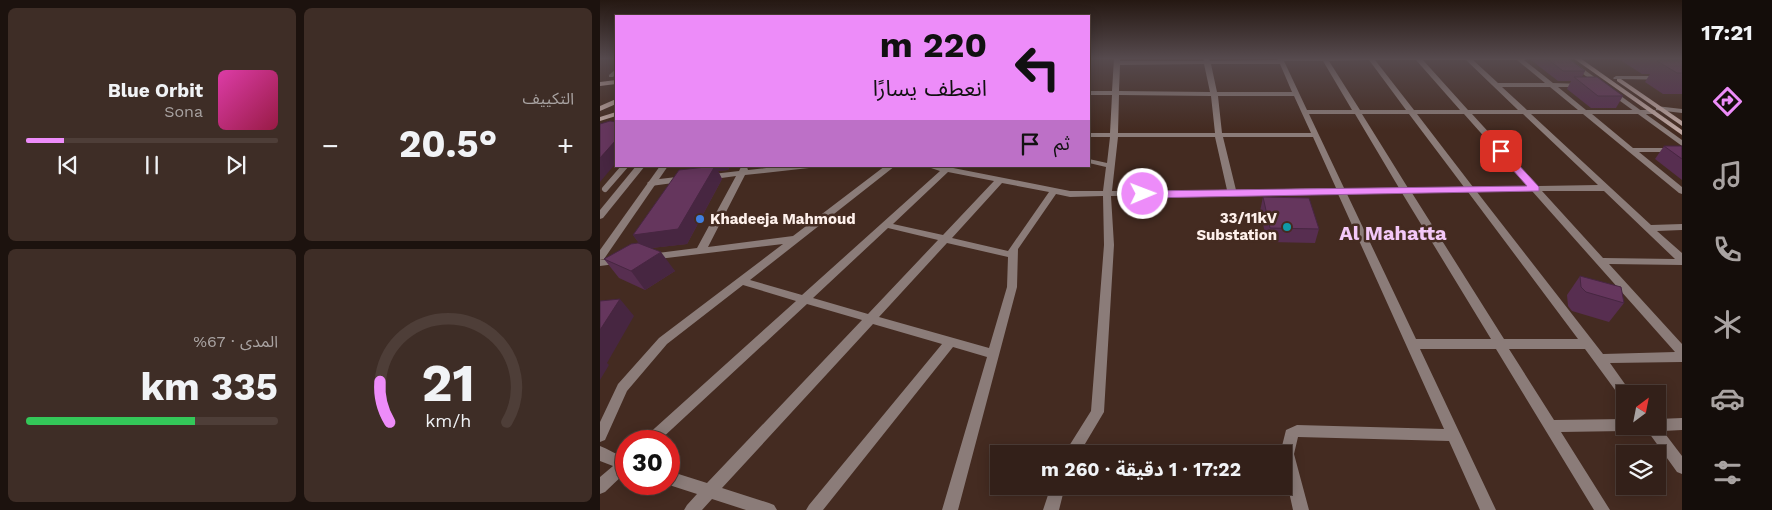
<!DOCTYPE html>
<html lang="ar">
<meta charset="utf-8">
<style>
body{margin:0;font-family:"Work Sans","Noto Sans Arabic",sans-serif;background:#3e2d26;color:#f1f3f6;direction:rtl;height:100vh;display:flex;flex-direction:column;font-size:19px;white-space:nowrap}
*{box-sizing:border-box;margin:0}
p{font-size:16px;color:#a9a3a2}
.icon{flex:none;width:28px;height:28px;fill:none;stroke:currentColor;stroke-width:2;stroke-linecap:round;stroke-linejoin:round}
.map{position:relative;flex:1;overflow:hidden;direction:ltr}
.panel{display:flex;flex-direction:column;gap:8px;padding:8px;background:#1c120e;width:600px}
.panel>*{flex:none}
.guide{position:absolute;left:15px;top:15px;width:475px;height:152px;border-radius:0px;box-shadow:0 2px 12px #0003,0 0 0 1px #4e3e38;direction:rtl;background:#ed8cf9;color:#111;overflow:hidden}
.needle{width:32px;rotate:32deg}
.tools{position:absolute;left:1016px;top:385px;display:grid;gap:10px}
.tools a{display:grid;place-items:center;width:50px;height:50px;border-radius:0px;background:#332019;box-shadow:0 2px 12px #0003,0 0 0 1px #4e3e38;font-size:25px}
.speed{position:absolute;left:15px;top:430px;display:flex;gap:10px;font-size:25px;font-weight:700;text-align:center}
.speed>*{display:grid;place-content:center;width:65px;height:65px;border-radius:50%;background:#332019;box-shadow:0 2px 12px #0003,0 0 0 1px #4e3e38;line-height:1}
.speed .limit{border:8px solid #d22;background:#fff;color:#111}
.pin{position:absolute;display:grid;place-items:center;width:42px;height:42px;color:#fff;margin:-21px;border-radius:10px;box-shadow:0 2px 8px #0006}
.me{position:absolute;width:55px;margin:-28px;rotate:89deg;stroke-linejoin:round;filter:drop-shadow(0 0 4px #0008)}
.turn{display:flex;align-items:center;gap:18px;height:105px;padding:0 20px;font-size:22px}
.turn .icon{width:65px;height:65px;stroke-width:2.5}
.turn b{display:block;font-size:35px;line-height:42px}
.then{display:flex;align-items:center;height:48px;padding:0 20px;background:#0003;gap:10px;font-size:19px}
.big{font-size:38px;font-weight:700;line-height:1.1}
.panel .card{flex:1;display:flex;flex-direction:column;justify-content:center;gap:8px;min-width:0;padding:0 18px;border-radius:8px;background:#3e2d26}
.panel .dial{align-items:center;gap:0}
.dial svg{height:130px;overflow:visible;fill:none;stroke:#4e3e38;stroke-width:7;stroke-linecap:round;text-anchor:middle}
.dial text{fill:#f1f3f6;stroke:none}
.song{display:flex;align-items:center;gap:15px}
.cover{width:60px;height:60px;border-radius:8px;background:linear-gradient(135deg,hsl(320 70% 55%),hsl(340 70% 35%))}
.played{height:5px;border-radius:2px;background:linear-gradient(90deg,#ed8cf9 15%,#4e3e38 15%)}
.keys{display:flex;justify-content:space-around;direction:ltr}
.heat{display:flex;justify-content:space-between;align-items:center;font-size:28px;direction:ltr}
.charge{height:8px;border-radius:4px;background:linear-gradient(90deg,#34c759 67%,#4e3e38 0)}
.panel .tiles{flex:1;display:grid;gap:8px;grid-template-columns:repeat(2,1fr)}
.trip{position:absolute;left:390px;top:445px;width:302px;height:50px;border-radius:0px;background:#332019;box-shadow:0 2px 12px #0003,0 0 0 1px #4e3e38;font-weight:700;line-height:50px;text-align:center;direction:rtl}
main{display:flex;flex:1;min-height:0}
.tab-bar{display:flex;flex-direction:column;width:90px;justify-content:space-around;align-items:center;background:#140d0a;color:#a9a3a2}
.tab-bar .icon{width:35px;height:35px}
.tab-bar .active{color:#ed8cf9}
.tab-bar b{font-size:22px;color:#f1f3f6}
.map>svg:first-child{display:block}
</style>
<main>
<nav class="tab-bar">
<b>17:21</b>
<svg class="icon active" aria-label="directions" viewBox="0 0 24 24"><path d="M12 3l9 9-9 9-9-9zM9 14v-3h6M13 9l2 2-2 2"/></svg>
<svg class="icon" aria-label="music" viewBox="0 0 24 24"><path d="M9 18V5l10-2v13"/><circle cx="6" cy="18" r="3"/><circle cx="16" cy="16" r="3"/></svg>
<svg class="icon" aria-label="phone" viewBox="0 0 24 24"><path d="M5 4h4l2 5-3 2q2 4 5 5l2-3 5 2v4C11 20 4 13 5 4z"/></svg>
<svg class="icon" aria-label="climate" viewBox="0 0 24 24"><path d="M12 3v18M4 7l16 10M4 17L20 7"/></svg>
<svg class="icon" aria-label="car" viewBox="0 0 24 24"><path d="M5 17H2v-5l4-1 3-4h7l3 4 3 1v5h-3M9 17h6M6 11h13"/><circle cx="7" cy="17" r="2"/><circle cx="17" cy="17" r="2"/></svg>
<svg class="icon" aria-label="filters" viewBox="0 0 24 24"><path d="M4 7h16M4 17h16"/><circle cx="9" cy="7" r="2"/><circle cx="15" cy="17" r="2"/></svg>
</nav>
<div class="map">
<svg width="1082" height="510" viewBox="0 0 1082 510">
<rect width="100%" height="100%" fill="#442b21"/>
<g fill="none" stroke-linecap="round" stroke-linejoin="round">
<polyline stroke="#8b7c79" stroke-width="6" points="5,189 25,166"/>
<g fill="#8b7c79" fill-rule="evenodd">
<path d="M514,58h6v3h84l-1,-3h6l1,3 68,-1 -1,-2h254l-7,2 29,23 31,1v2l-2,1h-24l28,23h69l1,2 -4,2h-60l41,34h49v4h-43l43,35v7l-3,-1 -96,-79h-52l120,111 31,-1v6l-25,1 25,22v12l-73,-1 73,80v18l-72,1 22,31h-7v5l-4,-1 -36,-49h-76l45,71 71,-1v7h6l-1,3 -5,2 -64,1 49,78h-16l-98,-161h-76l76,161h-16l-31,-69 -151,-4 -4,17 15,56h-16l-9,-41v-15h-4l6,-24 11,-5 147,4 -106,-235 -227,2 3,49 -10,167 -25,42h-15l27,-43 13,-166 -1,-49 -33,1 -14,-3 -38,55 -1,38 -59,223h-16l45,-153 -34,-10 -130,163h-17l3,-5 133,-161 -69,-20 -151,164 47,15 5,2 3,5h-31l-34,-11 -10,11h-18l3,-5 10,-11 -31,-10h3v-13l38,12 155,-163 -55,-16 -148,137h-16l2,-4 151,-136 -53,-16 -76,59 -40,47 -22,49 -5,2v-20l18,-38 41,-46 124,-94 -133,16 -4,-1 -1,-2 1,-2 4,-1 47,-6 39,-72 -29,4 -4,-3 1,-2 35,-4 2,-4h6l1,3 36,-4h29l-4,2 -64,7 -37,72 85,-11 92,-70h10l-145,114 52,15 138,-124 -15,-5h18l127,25h33l3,-24 -17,-4v-4l18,4 3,-26h-21v-4h21l2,-38h-23v-4h23zM769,60l37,50h-46l-31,-49zM775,60h41l44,50h-46zM823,60h43l52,50h-50zM873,60h44l28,23h-47zM684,61h39l29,49h-45zM604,64l6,28 -91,-1 1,-26zM611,64h69l12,28h-75zM902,87h48l28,23h-51zM519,95l92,1 4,37h-97zM618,96h76l17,37h-89zM709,114h46l44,74h-55zM762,114h47l55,73 -56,1zM817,114h47l64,72 -55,1zM872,114h51l75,71 -60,1zM518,137h97l12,53 -115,1zM623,137h90l23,51 -100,2zM348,172l46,9 -51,54 -50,-11zM402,183l47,9 -41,59 -56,-13zM932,191l143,161 -72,2 -126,-162zM942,191h62l71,68 -72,-1zM868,192l110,147h-74l-92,-146zM802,193l89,146h-75l-69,-145zM288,228l50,12 -70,74 -55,-16zM347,243l61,14 -1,30 -18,61 -110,-31z"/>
<polygon points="16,69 16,74 13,77 9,77 9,75"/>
<polygon points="1016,76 1082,76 1082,80 1014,79 1013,78"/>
<polygon points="1056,106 1082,109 1082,113 1056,110"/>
<polygon points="85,176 89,179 88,181 51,186 47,183 51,180"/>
<polygon points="19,258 24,261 23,263 0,266 0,260"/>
<polygon points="1082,418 1082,430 1063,431 1082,456 1082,474 1077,472 1044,426 1058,426 1058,419"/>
<path d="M0,446c8,3 15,8 24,11h2v15l-21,20 -5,2v-17l13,-11 -13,-5z"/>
<polygon points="451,486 465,486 459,510 443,510"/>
</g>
<g fill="#8b7c79" fill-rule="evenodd">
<polygon points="961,58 968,58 1082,140 1082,146"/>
<polygon points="36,166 45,166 3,218 0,219 0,210"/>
<polygon points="60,166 68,166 4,259 0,260 0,250"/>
</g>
<g fill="#bda5a0" fill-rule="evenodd">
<polygon points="973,58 980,58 1082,130 1082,135"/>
<polygon points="1017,79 1021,79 1082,121 1082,126 1017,81"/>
<polygon points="16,80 16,84 0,86 0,82"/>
<polygon points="16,99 16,104 0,111 0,106"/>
<polygon points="16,112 16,116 0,121 0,117"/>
</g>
</g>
<g fill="#572e50">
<polygon points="537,58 602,58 601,59"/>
<polygon points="611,58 671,58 611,59"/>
<polygon points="932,58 968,58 985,71 982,77 1023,96 1016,108 991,108 967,89 971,81 958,81 931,60"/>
<polygon points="1017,58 1082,58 1082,94 1063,94 1045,82 1050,74 1042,74"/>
<polygon points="1064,146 1082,146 1082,180 1055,159"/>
<polygon points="89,166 130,166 128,170 118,171 122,179 87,244 51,248 75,271 45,290 19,278 4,259 39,243 33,235 91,169"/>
<polygon points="663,197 719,229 715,243 667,242 660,211"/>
<polygon points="980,276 1024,303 1009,322 972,311 968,306 967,295"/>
</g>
<g fill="#472641">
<polygon points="16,140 16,163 0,182 0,158"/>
<polygon points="89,166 130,166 128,170 118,171 122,179 87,244 43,249 33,235 94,174"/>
<polygon points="61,252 75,271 45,290 31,271"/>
<polygon points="20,299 34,316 7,363 9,365 0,380 0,330"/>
</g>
<g fill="#65365d" stroke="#472641">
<polygon points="946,58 968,58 985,71 963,71"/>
<polygon points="1057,61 1082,61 1082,73 1077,73"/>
<polygon points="974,77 997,77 1023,96 998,96"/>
<polygon points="10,121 16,122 16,140 0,158 0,124"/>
<polygon points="1064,146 1082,146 1082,159"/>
<polygon points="115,166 78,229 33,235 79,170"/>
<polygon points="663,197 709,198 719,229 670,228"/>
<polygon points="38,243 61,252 31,271 4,259 31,244"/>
<polygon points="980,276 1021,287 1024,303 986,292 981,287"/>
<polygon points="20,299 0,330 0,301"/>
</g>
<linearGradient id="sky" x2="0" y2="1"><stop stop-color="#251812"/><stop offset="0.45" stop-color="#564a4e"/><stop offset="1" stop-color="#564a4e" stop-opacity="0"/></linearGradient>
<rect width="1082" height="130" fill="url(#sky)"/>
<polygon fill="#ed8cf9" stroke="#9a5ba2" points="901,148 904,149 939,187 939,191 543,198 538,194 543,191 927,186 896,151"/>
<circle fill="#3f7fe0" stroke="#442b21" stroke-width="2" cx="100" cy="219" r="5"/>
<circle fill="#0f9aa8" stroke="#442b21" stroke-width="2" cx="687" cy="227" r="5"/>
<g text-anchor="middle" stroke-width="5" stroke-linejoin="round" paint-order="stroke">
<g font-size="15" font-weight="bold" fill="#fef0eb" stroke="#442b21" text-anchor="end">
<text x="677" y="223">33/11kV<tspan x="677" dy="17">Substation</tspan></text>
<text x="110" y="224" text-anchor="start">Khadeeja Mahmoud</text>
</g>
<g font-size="20" font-weight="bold" fill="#f3c8f8" stroke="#442b21">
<text x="793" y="240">Al Mahatta</text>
</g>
</g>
</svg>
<div class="tools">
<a><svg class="needle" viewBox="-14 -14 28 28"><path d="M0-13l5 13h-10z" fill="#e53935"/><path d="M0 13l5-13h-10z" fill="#a9a3a2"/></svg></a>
<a><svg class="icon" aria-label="layers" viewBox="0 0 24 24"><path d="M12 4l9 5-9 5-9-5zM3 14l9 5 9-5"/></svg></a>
</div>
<div class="speed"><div class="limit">30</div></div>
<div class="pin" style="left:901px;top:151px;background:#d93025"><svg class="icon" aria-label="arrive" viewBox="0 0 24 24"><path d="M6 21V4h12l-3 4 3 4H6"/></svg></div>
<svg class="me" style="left:543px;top:194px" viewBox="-20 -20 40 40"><circle r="17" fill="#ed8cf9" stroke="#fff" stroke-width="3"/><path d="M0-11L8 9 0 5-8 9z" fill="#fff"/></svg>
<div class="trip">17:22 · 1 دقيقة · 260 m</div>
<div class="guide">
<div class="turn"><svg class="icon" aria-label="left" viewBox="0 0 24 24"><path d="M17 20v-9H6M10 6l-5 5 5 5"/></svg><div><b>220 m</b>انعطف يسارًا</div></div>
<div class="then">ثم<svg class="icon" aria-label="arrive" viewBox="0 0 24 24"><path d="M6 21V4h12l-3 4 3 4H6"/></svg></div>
</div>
</div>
<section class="panel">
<div class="tiles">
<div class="card"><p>التكييف</p>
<div class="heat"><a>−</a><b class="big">20.5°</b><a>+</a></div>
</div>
<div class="card">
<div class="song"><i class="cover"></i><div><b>Blue Orbit</b><p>Sona</p></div></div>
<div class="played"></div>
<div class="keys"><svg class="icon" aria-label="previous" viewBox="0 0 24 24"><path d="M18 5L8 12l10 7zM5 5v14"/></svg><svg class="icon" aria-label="pause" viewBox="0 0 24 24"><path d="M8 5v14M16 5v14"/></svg><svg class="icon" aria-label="next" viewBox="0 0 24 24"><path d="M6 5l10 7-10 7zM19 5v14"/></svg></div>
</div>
<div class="card dial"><svg viewBox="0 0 100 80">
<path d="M14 69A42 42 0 1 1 86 69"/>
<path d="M14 69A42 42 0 0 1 8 44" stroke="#ed8cf9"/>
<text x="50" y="56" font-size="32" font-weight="700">21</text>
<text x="50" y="72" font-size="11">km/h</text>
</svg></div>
<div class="card"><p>المدى · 67%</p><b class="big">335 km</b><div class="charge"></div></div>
</div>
</section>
</main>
